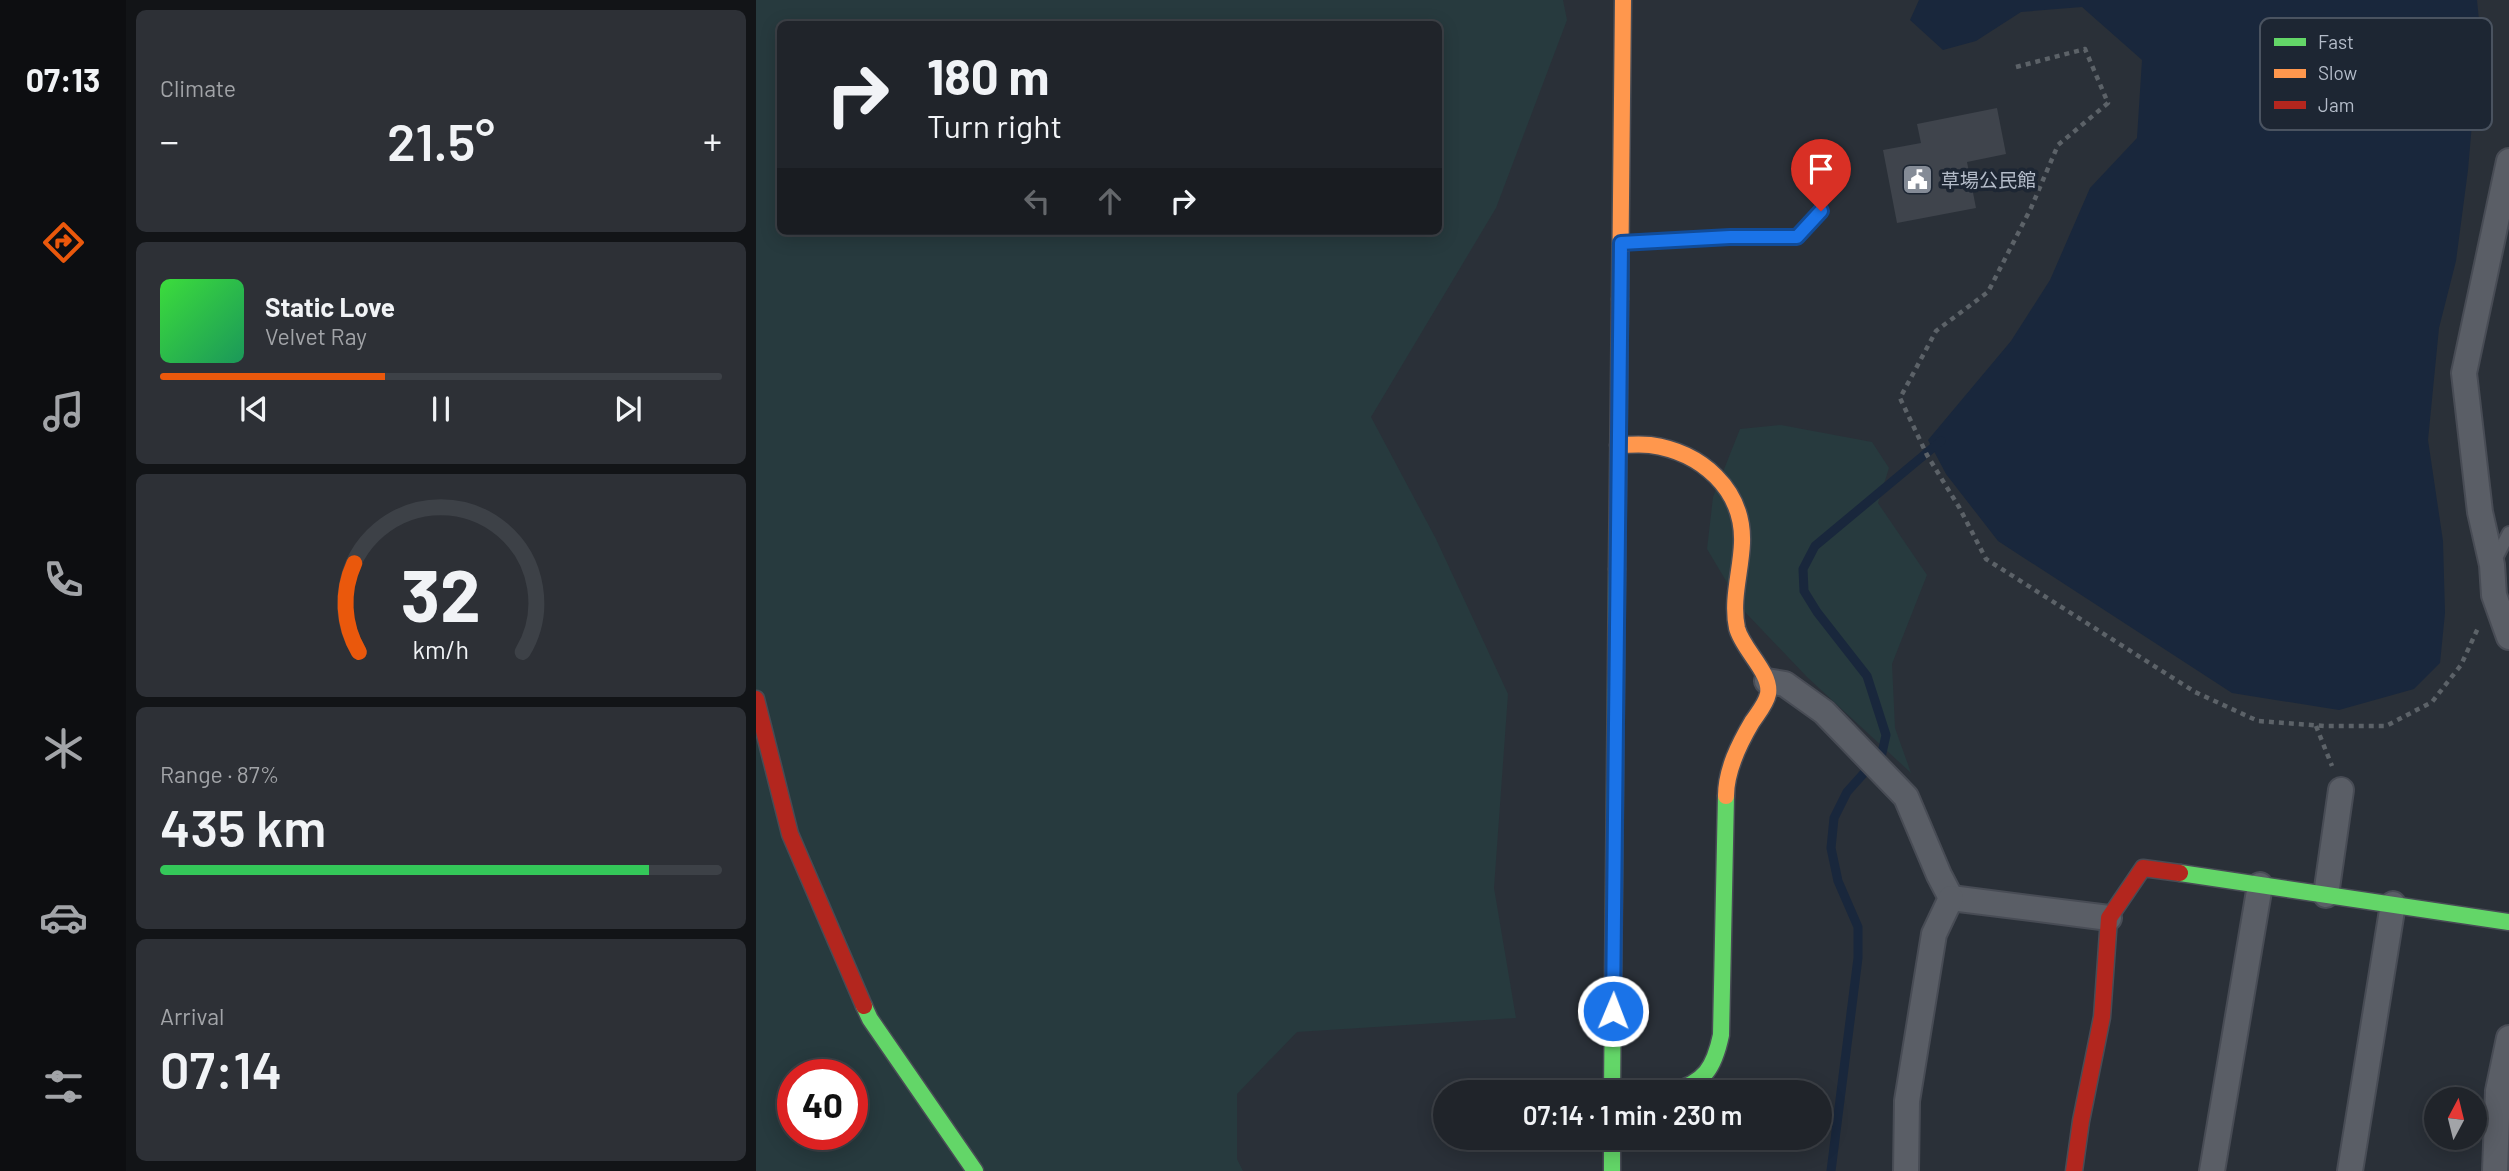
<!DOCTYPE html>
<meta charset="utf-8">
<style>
body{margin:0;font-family:Barlow,"Noto Sans JP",sans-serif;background:#2d3036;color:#f1f3f6;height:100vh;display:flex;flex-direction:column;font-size:26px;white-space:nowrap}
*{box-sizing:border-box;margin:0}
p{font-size:23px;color:#a2a4a8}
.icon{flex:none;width:38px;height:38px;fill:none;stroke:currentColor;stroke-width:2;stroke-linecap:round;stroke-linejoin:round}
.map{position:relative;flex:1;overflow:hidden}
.side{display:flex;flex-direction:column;gap:10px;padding:10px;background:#121417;width:630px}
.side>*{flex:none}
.hud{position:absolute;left:21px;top:21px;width:665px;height:214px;border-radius:10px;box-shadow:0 4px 18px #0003,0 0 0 2px #3d4147;background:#20242a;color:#f1f3f6;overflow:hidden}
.needle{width:46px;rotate:7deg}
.controls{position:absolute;left:1668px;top:1087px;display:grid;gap:14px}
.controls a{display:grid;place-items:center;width:63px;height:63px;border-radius:50%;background:#20242a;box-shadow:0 4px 18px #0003,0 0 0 2px #3d4147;font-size:35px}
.speed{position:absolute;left:21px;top:1059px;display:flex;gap:14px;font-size:35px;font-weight:700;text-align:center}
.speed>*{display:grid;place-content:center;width:91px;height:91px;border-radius:50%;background:#20242a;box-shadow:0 4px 18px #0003,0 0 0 2px #3d4147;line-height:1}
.speed .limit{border:10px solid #d22;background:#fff;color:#111}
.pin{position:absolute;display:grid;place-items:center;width:60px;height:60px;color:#fff;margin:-72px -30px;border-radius:50% 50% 50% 0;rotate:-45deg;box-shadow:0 0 7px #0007}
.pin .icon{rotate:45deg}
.me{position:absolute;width:77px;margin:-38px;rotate:1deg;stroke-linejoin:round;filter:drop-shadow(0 0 5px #0008)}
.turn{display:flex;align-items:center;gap:24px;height:147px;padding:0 35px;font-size:32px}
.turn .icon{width:91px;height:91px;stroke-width:2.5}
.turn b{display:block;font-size:49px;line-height:60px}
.lanes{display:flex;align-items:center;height:66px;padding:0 35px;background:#0003;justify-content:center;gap:35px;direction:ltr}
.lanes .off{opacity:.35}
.big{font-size:52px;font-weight:600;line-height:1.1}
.side .tile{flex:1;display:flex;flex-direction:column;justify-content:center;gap:10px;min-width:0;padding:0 24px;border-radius:10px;background:#2d3036}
.side .dial{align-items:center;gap:0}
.dial svg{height:182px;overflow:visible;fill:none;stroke:#3d4147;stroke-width:7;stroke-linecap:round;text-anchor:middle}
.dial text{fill:#f1f3f6;stroke:none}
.song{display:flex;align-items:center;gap:21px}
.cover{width:84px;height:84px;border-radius:10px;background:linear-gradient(135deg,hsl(120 70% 55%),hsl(150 70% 35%))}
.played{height:7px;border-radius:4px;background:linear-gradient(90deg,#ea580c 40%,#3d4147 40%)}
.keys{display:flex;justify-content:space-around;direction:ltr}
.heat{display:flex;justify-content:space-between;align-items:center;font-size:38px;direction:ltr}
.charge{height:10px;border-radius:5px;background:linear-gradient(90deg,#34c759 87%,#3d4147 0)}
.trip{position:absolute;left:677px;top:1080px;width:399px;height:70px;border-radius:35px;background:#20242a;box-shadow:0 4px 18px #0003,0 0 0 2px #3d4147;font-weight:600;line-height:70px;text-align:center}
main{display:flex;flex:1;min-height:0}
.tab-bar{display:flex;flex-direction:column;width:126px;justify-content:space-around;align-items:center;background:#0d0e11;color:#a2a4a8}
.tab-bar .icon{width:49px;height:49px}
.tab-bar .current{color:#ea580c}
.tab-bar b{font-size:32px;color:#f1f3f6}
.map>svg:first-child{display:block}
</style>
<main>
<nav class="tab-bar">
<b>07:13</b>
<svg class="icon current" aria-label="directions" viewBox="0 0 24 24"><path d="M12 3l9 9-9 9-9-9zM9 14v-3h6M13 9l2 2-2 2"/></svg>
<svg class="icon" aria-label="music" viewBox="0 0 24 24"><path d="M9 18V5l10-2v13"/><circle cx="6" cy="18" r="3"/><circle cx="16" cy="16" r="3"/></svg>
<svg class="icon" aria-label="phone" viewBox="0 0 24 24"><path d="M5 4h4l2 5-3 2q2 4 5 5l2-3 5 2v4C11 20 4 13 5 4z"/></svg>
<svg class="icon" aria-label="climate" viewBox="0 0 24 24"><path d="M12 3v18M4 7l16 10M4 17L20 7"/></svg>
<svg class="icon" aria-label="car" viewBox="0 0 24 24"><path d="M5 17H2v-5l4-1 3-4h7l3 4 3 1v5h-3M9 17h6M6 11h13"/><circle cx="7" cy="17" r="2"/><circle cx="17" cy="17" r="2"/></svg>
<svg class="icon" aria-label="filters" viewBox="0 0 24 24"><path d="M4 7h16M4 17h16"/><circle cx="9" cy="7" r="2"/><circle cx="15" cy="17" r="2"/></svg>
</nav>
<section class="side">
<div class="tile"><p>Climate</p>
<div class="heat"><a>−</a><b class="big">21.5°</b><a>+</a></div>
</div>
<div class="tile">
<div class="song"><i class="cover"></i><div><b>Static Love</b><p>Velvet Ray</p></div></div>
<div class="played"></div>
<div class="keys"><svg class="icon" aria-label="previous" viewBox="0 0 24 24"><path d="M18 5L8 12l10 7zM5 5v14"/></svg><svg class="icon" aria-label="pause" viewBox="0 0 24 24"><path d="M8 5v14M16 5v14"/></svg><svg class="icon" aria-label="next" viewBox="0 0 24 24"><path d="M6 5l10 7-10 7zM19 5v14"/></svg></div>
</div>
<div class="tile dial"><svg viewBox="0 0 100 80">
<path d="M14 69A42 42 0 1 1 86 69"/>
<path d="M14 69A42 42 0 0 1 12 30" stroke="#ea580c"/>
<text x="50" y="56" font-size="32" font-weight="700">32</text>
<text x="50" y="72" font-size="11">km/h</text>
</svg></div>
<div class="tile"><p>Range · 87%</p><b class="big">435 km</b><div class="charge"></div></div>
<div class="tile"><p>Arrival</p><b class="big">07:14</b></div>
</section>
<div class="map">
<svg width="1753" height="1171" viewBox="0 0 1753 1171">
<rect width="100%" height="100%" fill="#2a3038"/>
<g fill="#273a3e" fill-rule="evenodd">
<path d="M0,0h807l4,20 -71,188 -125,209 65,122 72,155 -14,194 22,130 -219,14 -60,62v65l6,12h-487zM24,24h658v207h-658zM37,1074h59v60h-59z"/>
<polygon points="1025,425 1116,442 1133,468 1122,503 1171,575 1136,664 1139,728 1155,773 1051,677 988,611 951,549 957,497 984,429"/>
</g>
<polygon fill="#19273c" points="1163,0 1721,0 1724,30 1712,170 1700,261 1683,328 1672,440 1687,541 1689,613 1684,663 1658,689 1583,710 1476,693 1242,541 1190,474 1172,440 1255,341 1294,280 1334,188 1381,138 1386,60 1326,7 1265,12 1220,41 1187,50 1154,20"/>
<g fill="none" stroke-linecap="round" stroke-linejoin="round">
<polyline stroke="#19273c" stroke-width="9" points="1075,1171 1102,958 1102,927 1082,881 1075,848 1078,818 1091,792 1126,753 1130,735 1111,676 1061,612 1048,591 1047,569 1059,546 1185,441"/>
</g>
<polygon fill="#3f444c" points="1241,108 1250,154 1211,162 1220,208 1141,223 1127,150 1165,143 1161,124"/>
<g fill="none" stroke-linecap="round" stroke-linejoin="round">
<defs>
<g id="lane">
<polyline points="865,243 974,237 1041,237 1065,211"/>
<polyline points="1738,562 1753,533"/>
</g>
<g id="street">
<polyline points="1753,161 1708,373 1724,512 1736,565 1738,595 1753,637"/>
<polyline points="1011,681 1029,684 1068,712 1150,797 1183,875 1195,898"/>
<polyline points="1570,895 1585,790"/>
<polyline points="1195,898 1353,918"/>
<polyline points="1150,1171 1151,1101 1178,934 1195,898"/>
<polyline points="1456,1171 1504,885"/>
<polyline points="1594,1171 1637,904"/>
<polyline points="1739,1171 1742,1091 1753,1038"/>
</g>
<g id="fast">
<polyline points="1424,873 1753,922"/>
<polyline points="108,1006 114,1019 219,1171"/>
<polyline points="856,1092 861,569"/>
<path d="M916,1092c33,-10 42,-24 49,-57l5,-239"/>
<polyline points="856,1138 856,1171"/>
</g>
<g id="slow">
<polyline points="864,299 867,0"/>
<path d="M862,445c10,0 21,-1 32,0 51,7 94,44 92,98 -1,28 -11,57 -5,85 5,21 35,45 31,66 -2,10 -10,19 -16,28 -13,22 -26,48 -26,74"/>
</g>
<g id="jam">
<polyline points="861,569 864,299"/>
<polyline points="0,699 34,834 108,1006"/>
<polyline points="1318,1171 1325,1121 1346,1017 1353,918 1387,868 1424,873"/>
</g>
</defs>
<use href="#lane" stroke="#484c55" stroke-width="16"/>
<use href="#street" stroke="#484c55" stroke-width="28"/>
<use href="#fast" stroke="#484c55" stroke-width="19"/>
<use href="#slow" stroke="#484c55" stroke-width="19"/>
<use href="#jam" stroke="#484c55" stroke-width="19"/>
<g stroke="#5c6268" stroke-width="4.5" stroke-dasharray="5 5" stroke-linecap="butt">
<polyline points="1260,67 1329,49 1352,103 1302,145 1275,208 1232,292 1180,331 1144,398 1171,455 1203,507 1230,559 1439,692 1502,721 1568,726 1630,726 1676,702 1705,665 1722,628"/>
<polyline points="1560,726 1576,766"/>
</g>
<use href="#lane" stroke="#5a5e66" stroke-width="12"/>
<use href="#street" stroke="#5a5e66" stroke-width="24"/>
<use href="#fast" stroke="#63d668" stroke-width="16"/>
<use href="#slow" stroke="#ff974d" stroke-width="16"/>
<use href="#jam" stroke="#b3261e" stroke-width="16"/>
</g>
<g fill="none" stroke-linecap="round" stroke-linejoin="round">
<defs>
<polyline id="route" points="857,1011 865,243 974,237 1041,237 1065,211"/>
</defs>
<use href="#route" stroke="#114b97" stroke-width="18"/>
<use href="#route" stroke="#1a73e8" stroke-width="12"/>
</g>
<defs>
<symbol id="civic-square" viewBox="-11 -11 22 22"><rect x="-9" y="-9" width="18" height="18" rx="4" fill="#848b96" stroke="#1d2633"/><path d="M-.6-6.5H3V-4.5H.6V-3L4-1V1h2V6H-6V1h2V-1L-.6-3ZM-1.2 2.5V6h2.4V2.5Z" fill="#fff"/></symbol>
</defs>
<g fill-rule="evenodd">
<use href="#civic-square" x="1144" y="162" width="35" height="35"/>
</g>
<g text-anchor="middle" stroke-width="7" stroke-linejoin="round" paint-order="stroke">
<g font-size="19" fill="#b4bcc9" stroke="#1d2633" text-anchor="start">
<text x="1185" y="187">草場公民館</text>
</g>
</g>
<rect x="1504" y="18" width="232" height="112" rx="10" fill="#1d2633" stroke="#4a5360" stroke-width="2"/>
<rect x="1518" y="38" width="32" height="8" fill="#63d668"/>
<rect x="1518" y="69" width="32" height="9" fill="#ff974d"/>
<rect x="1518" y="101" width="32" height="8" fill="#b3261e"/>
<g font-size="19" fill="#b4bcc9">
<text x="1562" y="49">Fast</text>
<text x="1562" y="80">Slow</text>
<text x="1562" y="112">Jam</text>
</g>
</svg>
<div class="controls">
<a><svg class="needle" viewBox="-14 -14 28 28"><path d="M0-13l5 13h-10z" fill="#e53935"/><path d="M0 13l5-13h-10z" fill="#a2a4a8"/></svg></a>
</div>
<div class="speed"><div class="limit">40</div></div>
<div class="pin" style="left:1065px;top:211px;background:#d93025"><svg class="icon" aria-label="arrive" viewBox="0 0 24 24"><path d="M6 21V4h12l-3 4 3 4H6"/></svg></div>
<svg class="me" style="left:857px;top:1011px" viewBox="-20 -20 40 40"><circle r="17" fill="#1a73e8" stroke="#fff" stroke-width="3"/><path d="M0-11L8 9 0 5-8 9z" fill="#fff"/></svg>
<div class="trip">07:14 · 1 min · 230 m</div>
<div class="hud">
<div class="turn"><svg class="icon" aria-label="right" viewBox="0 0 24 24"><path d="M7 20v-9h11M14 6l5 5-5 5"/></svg><div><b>180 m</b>Turn right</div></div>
<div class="lanes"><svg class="icon off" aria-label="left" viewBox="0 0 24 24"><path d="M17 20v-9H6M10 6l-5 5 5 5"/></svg><svg class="icon off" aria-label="ahead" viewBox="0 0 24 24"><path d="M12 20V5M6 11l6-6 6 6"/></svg><svg class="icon" aria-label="right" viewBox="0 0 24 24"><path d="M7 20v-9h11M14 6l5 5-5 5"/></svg></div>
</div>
</div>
</main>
